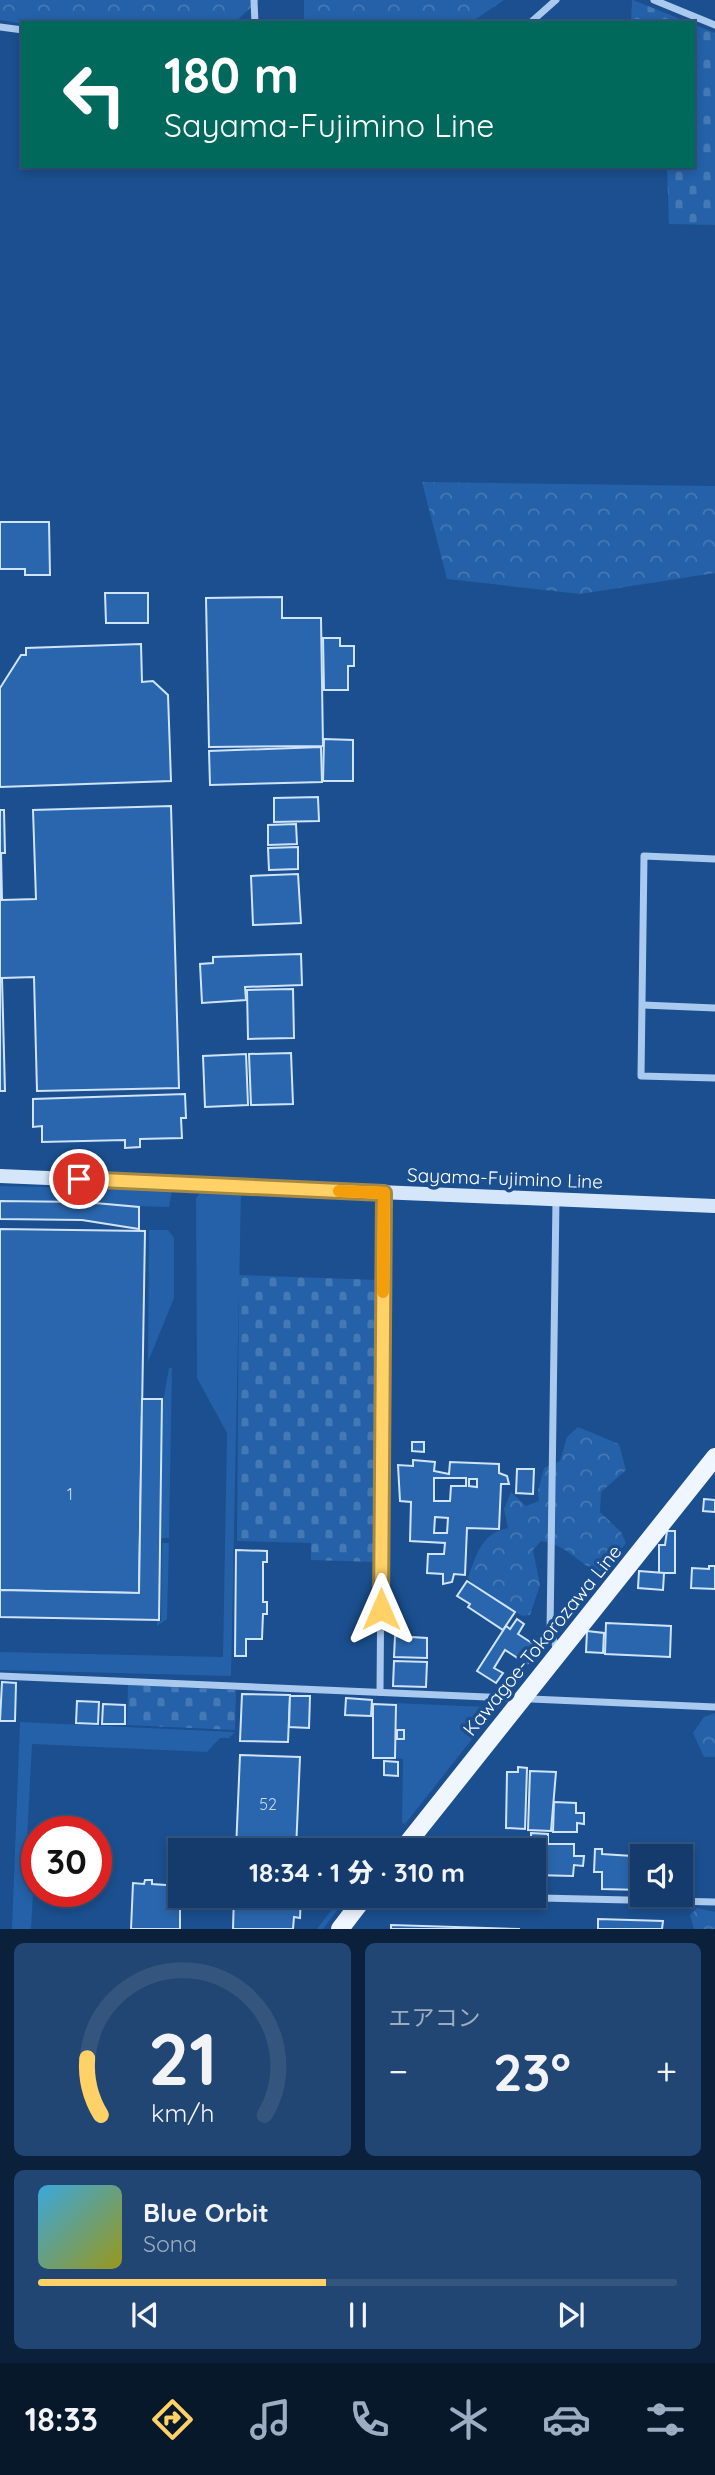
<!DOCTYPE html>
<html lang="ja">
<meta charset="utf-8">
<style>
body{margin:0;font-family:Quicksand,"Noto Sans JP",sans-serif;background:#214673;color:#f1f3f6;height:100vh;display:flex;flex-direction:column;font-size:26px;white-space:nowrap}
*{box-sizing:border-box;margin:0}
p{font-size:23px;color:#9dadc1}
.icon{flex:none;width:38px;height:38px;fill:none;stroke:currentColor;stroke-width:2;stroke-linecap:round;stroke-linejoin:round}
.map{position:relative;height:1929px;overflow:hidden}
.sheet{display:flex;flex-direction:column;gap:14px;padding:14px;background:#0b203b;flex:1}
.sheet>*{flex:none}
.hud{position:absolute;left:21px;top:21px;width:674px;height:147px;border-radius:0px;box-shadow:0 4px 10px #0003,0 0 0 2px #33557e;background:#00695c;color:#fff;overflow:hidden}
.tools{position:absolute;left:630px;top:1844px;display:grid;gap:14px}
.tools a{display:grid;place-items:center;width:63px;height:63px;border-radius:0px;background:#143b6b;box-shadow:0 4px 10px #0003,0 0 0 2px #33557e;font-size:35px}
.speed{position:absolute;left:21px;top:1816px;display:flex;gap:14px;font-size:35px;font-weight:700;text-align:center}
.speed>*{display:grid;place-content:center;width:91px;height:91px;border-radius:50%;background:#143b6b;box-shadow:0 4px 10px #0003,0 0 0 2px #33557e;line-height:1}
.speed .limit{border:10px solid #d22;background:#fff;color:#111}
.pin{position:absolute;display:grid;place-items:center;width:60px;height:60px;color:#fff;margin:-30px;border:4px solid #fff;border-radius:50%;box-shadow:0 2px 7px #0007}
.me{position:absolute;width:77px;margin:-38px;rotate:0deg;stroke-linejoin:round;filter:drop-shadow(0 0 5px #0008)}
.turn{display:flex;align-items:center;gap:24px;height:147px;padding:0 28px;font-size:32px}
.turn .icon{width:91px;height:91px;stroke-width:2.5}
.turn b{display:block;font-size:49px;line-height:60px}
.big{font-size:52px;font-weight:800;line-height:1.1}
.sheet .tile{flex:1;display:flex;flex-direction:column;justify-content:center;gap:10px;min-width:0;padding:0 24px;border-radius:10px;background:#214673}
.sheet .dial{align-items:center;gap:0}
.dial svg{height:182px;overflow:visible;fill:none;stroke:#33557e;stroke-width:7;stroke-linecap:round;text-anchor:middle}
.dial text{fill:#f1f3f6;stroke:none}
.song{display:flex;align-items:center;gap:21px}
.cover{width:84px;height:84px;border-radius:10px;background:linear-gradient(135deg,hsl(200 70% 55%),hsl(60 70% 35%))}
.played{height:7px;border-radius:4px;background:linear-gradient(90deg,#ffd166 45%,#33557e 45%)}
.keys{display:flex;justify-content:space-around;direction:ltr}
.heat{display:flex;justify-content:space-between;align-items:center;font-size:38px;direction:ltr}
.sheet .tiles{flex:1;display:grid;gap:14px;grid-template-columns:1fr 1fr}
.tile:last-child{grid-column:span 2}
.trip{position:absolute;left:168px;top:1838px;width:378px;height:70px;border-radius:0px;background:#143b6b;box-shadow:0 4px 10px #0003,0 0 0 2px #33557e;font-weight:800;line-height:70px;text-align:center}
.dock{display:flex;height:112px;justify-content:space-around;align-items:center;background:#08182b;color:#9dadc1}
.dock .icon{width:49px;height:49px}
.dock .current{color:#ffd166}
.dock b{font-size:32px;color:#f1f3f6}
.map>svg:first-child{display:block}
</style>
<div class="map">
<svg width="715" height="1929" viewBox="0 0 715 1929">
<defs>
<pattern id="forest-crowns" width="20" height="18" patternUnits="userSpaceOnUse" patternTransform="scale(1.75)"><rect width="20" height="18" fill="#2461a8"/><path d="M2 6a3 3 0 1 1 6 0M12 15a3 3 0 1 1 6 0" fill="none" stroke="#4579b5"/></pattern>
<pattern id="cemetery-stones" width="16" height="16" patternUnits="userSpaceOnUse" patternTransform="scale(1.75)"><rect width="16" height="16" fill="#2461a8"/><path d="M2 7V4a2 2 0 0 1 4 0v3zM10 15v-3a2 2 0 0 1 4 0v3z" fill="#4579b5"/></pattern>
</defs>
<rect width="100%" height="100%" fill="#1b4f8f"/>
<g fill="#2461a8">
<path d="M0,1186l172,4 -3,17c-57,-1 -112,-6 -169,-6z"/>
<polygon points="199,1194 241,1195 231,1676 0,1670 0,1652 223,1657 227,1433 197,1378 196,1198"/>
<polygon points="149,1230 168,1230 174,1238 174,1298 148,1362"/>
<polygon points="169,1368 172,1368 169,1538 161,1538 163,1402"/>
<polygon points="162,1543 169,1543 167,1619 157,1626 157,1621 161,1621"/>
<polygon points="396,1703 487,1707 491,1710 491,1715 405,1824 402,1823 403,1759 395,1758"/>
<polygon points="20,1722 235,1732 229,1738 220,1738 207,1752 32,1744 26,1860 35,1861 31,1929 12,1929"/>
<polygon points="343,1895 349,1895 323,1929 317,1929"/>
</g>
<g fill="url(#forest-crowns)">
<polygon points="0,0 259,0 234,23 23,24 0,20"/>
<polygon points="304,0 504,0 470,23 304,23"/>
<polygon points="422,482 715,486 715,573 580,594 447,579"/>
<path d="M578,1427l41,17 7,26 -25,22 -1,20 21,20 5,11 -23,30c-20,-3 -33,-28 -62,-32l-8,9 7,35 -10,30 -8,1 -46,-29 -8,-9c8,-22 13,-45 40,-50l-4,-19 7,-17 15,14 13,-5 -1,-10 6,-23 16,-7 7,-24z"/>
<polygon points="715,1713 715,1757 704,1757 693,1733 704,1717"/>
<polygon points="697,1908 715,1912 715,1929 694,1929 690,1915"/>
</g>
<g fill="url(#cemetery-stones)">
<polygon points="632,0 633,0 690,23 631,23"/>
<polygon points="693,24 715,33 715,225 669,224 667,166 693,166"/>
<polygon points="239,1275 378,1280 374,1562 311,1560 311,1543 237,1541"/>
<polygon points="128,1685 236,1690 235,1730 127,1725"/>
</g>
<g fill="#2a66ad" stroke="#cfe3fa" stroke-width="2" fill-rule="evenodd">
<polygon points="0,522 49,522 50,575 25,575 25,569 0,569"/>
<polygon points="105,593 148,593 148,623 106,623"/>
<polygon points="282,597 282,618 321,618 323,746 209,747 206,598"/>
<polygon points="323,638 340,638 340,646 354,646 354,666 348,666 348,690 324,690"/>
<polygon points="141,644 142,682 153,681 168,695 171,781 0,787 0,688 21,655 26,655 26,648"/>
<polygon points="324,739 353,740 353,781 323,781"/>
<polygon points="321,747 322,782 210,785 209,751"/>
<polygon points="318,797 319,821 274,822 274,798"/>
<polygon points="171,806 179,1088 37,1091 34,977 2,978 5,1091 0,1091 0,810 4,810 5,853 1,853 2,900 36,899 33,810"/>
<polygon points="296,824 297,844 268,845 268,825"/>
<polygon points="298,847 298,869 269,870 268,848"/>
<polygon points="298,874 301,923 253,925 251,876"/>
<polygon points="301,954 302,985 245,987 246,1000 202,1003 200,964 213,963 213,957"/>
<polygon points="293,989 294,1038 248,1039 247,990"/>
<polygon points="291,1053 293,1104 251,1105 249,1054"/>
<polygon points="246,1054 248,1105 205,1107 203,1056"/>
<polygon points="185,1094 186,1118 181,1118 182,1138 140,1139 140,1147 125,1148 125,1140 42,1142 42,1126 33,1127 33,1099"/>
<polygon points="0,1201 84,1202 139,1207 139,1229 82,1220 0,1219"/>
<polygon points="0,1229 145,1231 139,1593 0,1590"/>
<polygon points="142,1399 162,1399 159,1620 0,1617 0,1590 139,1593"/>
<polygon points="412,1442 424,1442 424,1452 412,1451"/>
<path d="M413,1460l22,2 -1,9 15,3 1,-12 49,2v9l8,3 2,8h-8l-2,45 -32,-1 -2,47 -11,-1 -2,8 -9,2v-10l-16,-1 1,-19h16l1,-11 -35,-2 1,-39 -11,-1 -2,-36 15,1zM434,1478h32v8h-15l-1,15h-16zM469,1479h8v8l-8,-1zM435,1517l13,1 -1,15h-13z"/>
<polygon points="517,1469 534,1469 533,1494 516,1493"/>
<polygon points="704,1499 715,1500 715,1512 703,1511"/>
<polygon points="667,1531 675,1531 675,1573 659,1573 659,1545 665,1545"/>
<polygon points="236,1550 267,1551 267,1562 263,1562 263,1602 267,1602 267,1614 263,1614 262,1639 246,1639 246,1656 235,1656"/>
<polygon points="709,1566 715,1566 715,1589 691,1588 692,1568 709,1569"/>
<polygon points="639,1571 664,1573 663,1590 638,1588"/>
<polygon points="467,1581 515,1612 503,1630 468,1607 470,1604 457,1596"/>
<polygon points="517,1619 524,1624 518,1634 538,1647 527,1664 505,1650 494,1668 503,1673 496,1683 477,1671 506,1626 510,1629"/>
<polygon points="606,1623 671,1626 670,1657 605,1654"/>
<polygon points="587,1631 604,1633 603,1653 586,1652"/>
<polygon points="395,1636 427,1638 427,1658 394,1657"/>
<polygon points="394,1661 427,1662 426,1687 393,1686"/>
<polygon points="2,1682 16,1683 15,1721 0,1721"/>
<polygon points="242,1694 290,1695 288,1742 240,1741"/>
<polygon points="290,1696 310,1696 309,1728 289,1727"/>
<polygon points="346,1698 372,1700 371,1716 345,1715"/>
<polygon points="77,1701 99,1702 98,1724 76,1723"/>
<polygon points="103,1704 125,1705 125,1724 102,1724"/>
<polygon points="373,1704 396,1705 395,1758 373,1758"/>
<rect x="397" y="1730" width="7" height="9"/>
<polygon points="240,1755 300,1757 296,1850 236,1850"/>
<polygon points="384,1761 398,1762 398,1776 384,1775"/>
<polygon points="518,1767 527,1768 525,1829 506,1828 507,1772 518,1772"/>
<polygon points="530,1771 556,1772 551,1831 528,1830"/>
<polygon points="554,1802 576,1803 576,1813 584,1813 584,1824 577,1823 577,1832 553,1832"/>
<polygon points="531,1833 548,1834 548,1844 574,1844 574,1856 584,1856 583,1866 574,1865 573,1876 534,1875 534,1850 508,1850 508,1842 531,1843"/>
<polygon points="595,1849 602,1849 602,1854 648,1857 642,1857 642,1890 602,1889 602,1872 594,1872"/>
<polygon points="145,1880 152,1880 152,1884 180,1886 180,1929 131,1929 133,1883 144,1884"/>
<polygon points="234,1895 301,1895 300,1918 294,1917 293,1929 233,1929"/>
<polygon points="598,1919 663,1921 662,1929 598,1929"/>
<polygon points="391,1925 520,1929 391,1929"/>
</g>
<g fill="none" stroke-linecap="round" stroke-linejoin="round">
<g stroke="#a9c9ee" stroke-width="7">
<polyline points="254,0 255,23"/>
<polyline points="654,0 715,25"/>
<polyline points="530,23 556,0"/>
<polyline points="0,27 23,30"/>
<polyline points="715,859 644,856 641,1076 715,1078"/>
<polyline points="643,1005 715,1008"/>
<polyline points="556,1199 550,1631 558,1652"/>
<polyline points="0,1676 715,1707"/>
<polyline points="380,1692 384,1193"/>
<polyline points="416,1895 715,1902"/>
</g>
<polyline stroke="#d6e6fa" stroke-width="14" points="0,1176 715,1206"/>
<g stroke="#f0f6ff" stroke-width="18">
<polyline points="402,1850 715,1457"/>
<polyline points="340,1929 366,1895"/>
</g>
</g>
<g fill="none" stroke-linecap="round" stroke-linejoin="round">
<defs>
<polyline id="route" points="79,1179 384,1193 381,1609"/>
</defs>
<use href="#route" stroke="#a68842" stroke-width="18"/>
<use href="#route" stroke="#ffd166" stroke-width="12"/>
<polyline stroke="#f59e0b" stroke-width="12" points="339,1191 384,1193 383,1292"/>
</g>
<g text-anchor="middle" stroke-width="7" stroke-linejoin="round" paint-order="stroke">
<g font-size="16" fill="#cad9ea">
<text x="70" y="1500">1</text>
<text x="268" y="1810">52</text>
</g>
<g font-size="19" fill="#fff" stroke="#1b4f8f">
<text transform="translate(505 1178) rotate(2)" y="7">Sayama-Fujimino Line</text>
<text transform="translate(542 1640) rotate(-51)" y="7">Kawagoe-Tokorozawa Line</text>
</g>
</g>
</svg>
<div class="tools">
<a><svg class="icon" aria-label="sound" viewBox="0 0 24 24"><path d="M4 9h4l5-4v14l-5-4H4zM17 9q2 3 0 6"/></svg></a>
</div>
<div class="speed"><div class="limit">30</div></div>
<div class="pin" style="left:79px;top:1179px;background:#d93025"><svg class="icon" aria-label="arrive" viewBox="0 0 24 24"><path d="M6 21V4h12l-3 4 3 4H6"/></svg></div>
<svg class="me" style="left:381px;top:1609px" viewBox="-20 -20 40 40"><path d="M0-17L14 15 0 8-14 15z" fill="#ffd166" stroke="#fff" stroke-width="4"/></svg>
<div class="trip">18:34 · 1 分 · 310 m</div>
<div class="hud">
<div class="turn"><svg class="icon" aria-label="left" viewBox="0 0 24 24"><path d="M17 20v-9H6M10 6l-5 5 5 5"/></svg><div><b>180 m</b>Sayama-Fujimino Line</div></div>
</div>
</div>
<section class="sheet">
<div class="tiles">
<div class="tile dial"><svg viewBox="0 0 100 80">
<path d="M14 69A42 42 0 1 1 86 69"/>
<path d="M14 69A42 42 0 0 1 8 44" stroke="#ffd166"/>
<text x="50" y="56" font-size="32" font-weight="700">21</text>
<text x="50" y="72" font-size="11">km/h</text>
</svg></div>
<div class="tile"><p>エアコン</p>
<div class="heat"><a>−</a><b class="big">23°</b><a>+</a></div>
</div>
<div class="tile">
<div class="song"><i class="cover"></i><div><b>Blue Orbit</b><p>Sona</p></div></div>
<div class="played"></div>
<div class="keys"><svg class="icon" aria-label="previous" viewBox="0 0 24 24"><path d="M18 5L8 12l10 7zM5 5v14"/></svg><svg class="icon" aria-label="pause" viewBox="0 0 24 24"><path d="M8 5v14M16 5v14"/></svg><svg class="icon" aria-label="next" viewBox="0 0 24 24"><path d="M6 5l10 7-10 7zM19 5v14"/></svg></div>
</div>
</div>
</section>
<nav class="dock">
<b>18:33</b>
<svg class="icon current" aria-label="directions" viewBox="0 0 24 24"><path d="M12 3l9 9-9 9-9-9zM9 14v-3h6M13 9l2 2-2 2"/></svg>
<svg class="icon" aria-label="music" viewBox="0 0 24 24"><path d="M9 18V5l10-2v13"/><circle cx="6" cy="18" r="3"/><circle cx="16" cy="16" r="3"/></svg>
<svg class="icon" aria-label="phone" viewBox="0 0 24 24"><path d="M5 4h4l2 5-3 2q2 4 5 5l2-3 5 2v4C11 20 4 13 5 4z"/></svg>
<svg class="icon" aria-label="climate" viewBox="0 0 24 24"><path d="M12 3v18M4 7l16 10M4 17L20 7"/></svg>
<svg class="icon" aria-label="car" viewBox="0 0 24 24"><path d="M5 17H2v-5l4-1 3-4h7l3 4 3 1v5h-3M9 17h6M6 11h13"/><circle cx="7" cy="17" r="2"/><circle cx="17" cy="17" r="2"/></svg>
<svg class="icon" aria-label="filters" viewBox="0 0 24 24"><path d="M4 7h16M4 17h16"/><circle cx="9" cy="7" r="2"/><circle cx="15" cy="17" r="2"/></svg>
</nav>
